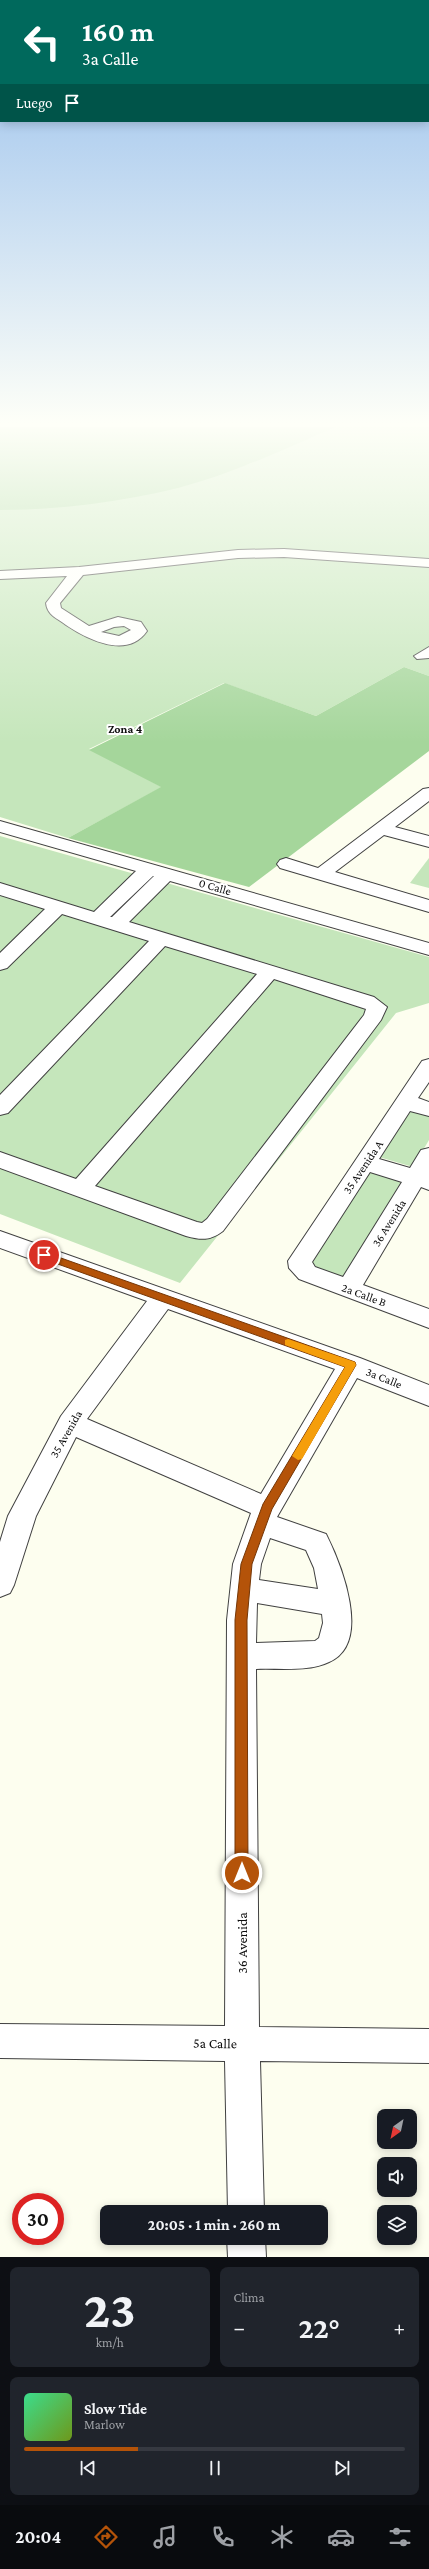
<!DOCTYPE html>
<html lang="es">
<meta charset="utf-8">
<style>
body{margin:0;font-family:"Crimson Pro",serif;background:#20242c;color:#f1f3f6;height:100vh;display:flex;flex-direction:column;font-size:15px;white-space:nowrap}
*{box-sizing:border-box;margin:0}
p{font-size:13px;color:#9ea1a6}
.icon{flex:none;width:22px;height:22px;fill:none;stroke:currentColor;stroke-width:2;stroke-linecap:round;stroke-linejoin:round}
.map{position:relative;height:2257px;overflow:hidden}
.panel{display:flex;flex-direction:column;gap:10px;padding:10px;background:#0d0f14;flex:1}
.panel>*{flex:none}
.banner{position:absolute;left:0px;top:0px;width:429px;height:122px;box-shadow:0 2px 10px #0003;background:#00695c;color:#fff;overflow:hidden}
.needle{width:26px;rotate:213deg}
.controls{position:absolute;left:377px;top:2109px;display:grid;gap:8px}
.controls a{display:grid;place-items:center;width:40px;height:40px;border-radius:8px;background:#171b24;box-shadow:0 2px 10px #0003;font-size:20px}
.speed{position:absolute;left:12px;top:2193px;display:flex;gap:8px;font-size:20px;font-weight:700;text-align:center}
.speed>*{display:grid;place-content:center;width:52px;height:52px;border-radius:50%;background:#171b24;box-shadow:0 2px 10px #0003;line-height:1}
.speed .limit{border:6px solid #d22;background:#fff;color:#111}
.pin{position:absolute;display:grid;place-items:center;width:34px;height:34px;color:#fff;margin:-17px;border:2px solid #fff;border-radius:50%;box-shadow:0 1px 4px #0007}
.me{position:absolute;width:44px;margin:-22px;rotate:0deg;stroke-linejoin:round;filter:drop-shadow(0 0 3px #0008)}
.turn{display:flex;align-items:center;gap:14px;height:84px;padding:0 16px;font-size:18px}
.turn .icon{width:52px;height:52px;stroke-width:2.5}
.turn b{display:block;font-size:28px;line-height:34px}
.then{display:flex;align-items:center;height:38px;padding:0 16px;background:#0003;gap:8px;font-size:15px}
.big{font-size:30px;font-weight:700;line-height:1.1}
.panel .widget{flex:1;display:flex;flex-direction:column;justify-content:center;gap:6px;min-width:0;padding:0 14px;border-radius:8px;background:#20242c}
.panel .dial{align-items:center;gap:0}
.dial b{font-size:52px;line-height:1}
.song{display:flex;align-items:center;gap:12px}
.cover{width:48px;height:48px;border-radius:6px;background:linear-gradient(135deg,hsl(150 70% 55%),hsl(80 70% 35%))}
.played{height:4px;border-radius:2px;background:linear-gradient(90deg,#b45309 30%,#363941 30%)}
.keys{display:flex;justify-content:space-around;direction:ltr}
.heat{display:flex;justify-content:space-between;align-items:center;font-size:22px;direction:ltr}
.panel .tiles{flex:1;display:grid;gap:10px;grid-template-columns:1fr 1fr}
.widget:last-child{grid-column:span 2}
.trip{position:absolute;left:100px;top:2205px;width:228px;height:40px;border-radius:8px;background:#171b24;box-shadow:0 2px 10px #0003;font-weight:700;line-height:40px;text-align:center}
.menu{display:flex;height:64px;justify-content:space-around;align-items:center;background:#090b0e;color:#9ea1a6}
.menu .icon{width:28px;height:28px}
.menu .current{color:#b45309}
.menu b{font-size:18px;color:#f1f3f6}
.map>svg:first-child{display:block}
</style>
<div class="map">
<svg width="429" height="2257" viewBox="0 0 429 2257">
<rect width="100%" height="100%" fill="#fdfeef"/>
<g fill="#c5e6bb">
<polygon points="336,427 429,427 429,676 404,667 316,716 224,683 89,749 162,787 68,838 0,817 0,510 249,464"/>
<polygon points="0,836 429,957 429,1003 396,1013 180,1283 0,1214"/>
<polygon points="429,858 429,888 410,883"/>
<polygon points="413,1108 429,1112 429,1140 413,1167 379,1157"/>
<polygon points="369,1167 406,1179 343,1279 302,1263"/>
</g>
<g fill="#a5d69b">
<path d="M0,427h336c-51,22 -104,47 -158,61 -57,14 -119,22 -178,22z"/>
<polygon points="404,667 429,676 429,751 249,887 68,838 161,787 89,750 225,683 316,716"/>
</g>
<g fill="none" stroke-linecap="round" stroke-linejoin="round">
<defs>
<g id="minor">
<path d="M284,549l145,10v8l-145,-10 -46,1 -155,17 -23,28 1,5 28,18 29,-9 23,5 6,9c-20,29 -60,8 -81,-6 -9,-7 -19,-10 -20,-22l21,-27 -67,3v-8l79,-4 159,-17zM124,626l7,4 -12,6 -18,-4 13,-5z"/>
<polygon points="429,647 429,658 417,659 414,656"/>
<polygon points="429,788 429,801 395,827 429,836 429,847 384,835 335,872 429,900 429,912 280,868 277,864 280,860 286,858 318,868 423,789"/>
<path d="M0,821l429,122v12l-259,-74 -41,41 245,75 13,10 -6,13 -158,211c-13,10 -22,9 -37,5l-186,-68v-16l76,27 181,-205 -92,-28 -157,167 -8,2v-20l149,-154 -87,-27 -55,54 -7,2v-17l45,-44 -45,-14v-12l94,29 42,-41 -136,-39zM154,876l-42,41h-2l43,-41zM274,979l92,30 -2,6 -157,204 -5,4 -5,-1 -102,-36z"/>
<path d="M429,1059v23l-11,16 11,4v14l-19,-5 -31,48 31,9 11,-18 8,-2v42l-8,-3 -58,98 66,24v19l-130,-49 -10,-11 -1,-7 134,-200zM370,1172l32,10 -59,95 -28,-10 -3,-5z"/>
<path d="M0,1231l360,127 69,27v21l-72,-28 -80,139 49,17c15,30 47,109 3,128 -20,10 -51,6 -73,7l3,358 170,2v34l-169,-2 4,151h-36l-3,-151 -225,-3v-34l225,2 2,-406 6,-56 18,-51 -175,-76 -40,79 -22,69 -4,8 -10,4v-55l8,-26 53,-100 86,-115 -147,-53zM168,1309l167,60 -74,125 -174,-75zM270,1538l36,12 8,18 4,21 -59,-9 2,-16zM257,1603l65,11 1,9 -4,15 -4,3 -59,2z"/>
<polygon points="227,2238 265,2238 266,2257 228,2257"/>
</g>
</defs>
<use href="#minor" stroke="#414141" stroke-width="2"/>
<use href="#minor" fill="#fff" fill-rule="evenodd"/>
</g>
<linearGradient id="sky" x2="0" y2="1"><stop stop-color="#94bdec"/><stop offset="0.57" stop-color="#fefff8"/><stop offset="1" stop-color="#fefff8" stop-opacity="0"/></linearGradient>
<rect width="429" height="743" fill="url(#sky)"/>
<polygon fill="#b45309" stroke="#753606" points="44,1252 355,1362 356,1365 272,1509 252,1564 247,1620 248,1873 246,1878 242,1879 237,1878 235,1873 235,1620 241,1564 263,1504 345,1367 41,1258 39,1255"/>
<polygon fill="#f59e0b" points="288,1339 355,1362 356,1365 302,1459 298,1460 292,1456 345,1367 285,1345 285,1340"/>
<g text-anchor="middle" stroke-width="4" stroke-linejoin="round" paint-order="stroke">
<g font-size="12" font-weight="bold" fill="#0e0e0e" stroke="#fff">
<text x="125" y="733">Zona 4</text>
</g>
<g font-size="12" fill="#0e0e0e" stroke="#fff">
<text transform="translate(215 887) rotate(16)" y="4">0 Calle</text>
<text transform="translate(363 1167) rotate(-56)" y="4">35 Avenida A</text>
<text transform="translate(389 1223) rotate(-58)" y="4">36 Avenida</text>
<text transform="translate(364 1295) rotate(20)" y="4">2a Calle B</text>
<text transform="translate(384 1378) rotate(22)" y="4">3a Calle</text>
<text transform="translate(66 1434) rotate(-60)" y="4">35 Avenida</text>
</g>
<g font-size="14" fill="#0e0e0e" stroke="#fff">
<text transform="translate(242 1943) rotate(-90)" y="5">36 Avenida</text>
<text transform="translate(215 2043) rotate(1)" y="5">5a Calle</text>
</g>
</g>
</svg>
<div class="controls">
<a><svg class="needle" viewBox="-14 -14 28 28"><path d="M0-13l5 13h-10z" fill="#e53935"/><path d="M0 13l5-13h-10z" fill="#9ea1a6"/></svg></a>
<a><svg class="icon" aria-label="sound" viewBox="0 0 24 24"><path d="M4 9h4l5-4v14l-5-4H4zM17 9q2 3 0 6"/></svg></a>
<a><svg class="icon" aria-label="layers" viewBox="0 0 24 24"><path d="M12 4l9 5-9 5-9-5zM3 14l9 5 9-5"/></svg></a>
</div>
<div class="speed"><div class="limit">30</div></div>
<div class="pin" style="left:44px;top:1255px;background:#d93025"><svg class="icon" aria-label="arrive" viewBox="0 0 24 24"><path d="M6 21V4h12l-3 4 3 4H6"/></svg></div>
<svg class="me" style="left:242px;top:1873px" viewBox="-20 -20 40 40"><circle r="17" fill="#b45309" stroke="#fff" stroke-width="3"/><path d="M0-11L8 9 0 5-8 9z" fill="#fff"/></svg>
<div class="trip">20:05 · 1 min · 260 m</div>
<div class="banner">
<div class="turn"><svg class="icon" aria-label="left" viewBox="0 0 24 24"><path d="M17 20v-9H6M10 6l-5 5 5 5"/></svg><div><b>160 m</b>3a Calle</div></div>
<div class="then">Luego<svg class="icon" aria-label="arrive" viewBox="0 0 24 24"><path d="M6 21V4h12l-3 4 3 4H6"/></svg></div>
</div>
</div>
<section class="panel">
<div class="tiles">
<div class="widget dial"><b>23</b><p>km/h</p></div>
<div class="widget"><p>Clima</p>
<div class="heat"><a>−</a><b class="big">22°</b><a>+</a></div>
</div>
<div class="widget">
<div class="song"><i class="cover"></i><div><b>Slow Tide</b><p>Marlow</p></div></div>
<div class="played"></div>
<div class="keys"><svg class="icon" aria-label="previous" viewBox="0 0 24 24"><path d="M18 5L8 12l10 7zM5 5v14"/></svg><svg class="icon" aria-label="pause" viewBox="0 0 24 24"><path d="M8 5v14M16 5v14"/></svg><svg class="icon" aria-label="next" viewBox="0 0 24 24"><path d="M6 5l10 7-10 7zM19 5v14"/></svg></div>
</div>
</div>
</section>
<nav class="menu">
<b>20:04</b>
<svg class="icon current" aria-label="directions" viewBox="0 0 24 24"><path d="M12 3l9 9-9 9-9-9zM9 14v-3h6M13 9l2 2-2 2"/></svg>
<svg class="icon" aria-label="music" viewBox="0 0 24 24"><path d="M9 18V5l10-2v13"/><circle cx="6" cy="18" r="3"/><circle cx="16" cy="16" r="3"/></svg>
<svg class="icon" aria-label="phone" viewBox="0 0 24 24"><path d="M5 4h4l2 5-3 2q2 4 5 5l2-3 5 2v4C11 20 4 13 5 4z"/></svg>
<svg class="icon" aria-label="climate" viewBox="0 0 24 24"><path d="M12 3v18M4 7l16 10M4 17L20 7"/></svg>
<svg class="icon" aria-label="car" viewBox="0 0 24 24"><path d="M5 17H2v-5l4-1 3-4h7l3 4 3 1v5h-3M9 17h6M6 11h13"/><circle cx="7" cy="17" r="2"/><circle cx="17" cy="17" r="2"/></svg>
<svg class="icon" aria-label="filters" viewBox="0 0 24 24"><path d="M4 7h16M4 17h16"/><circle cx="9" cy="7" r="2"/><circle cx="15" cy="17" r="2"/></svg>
</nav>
